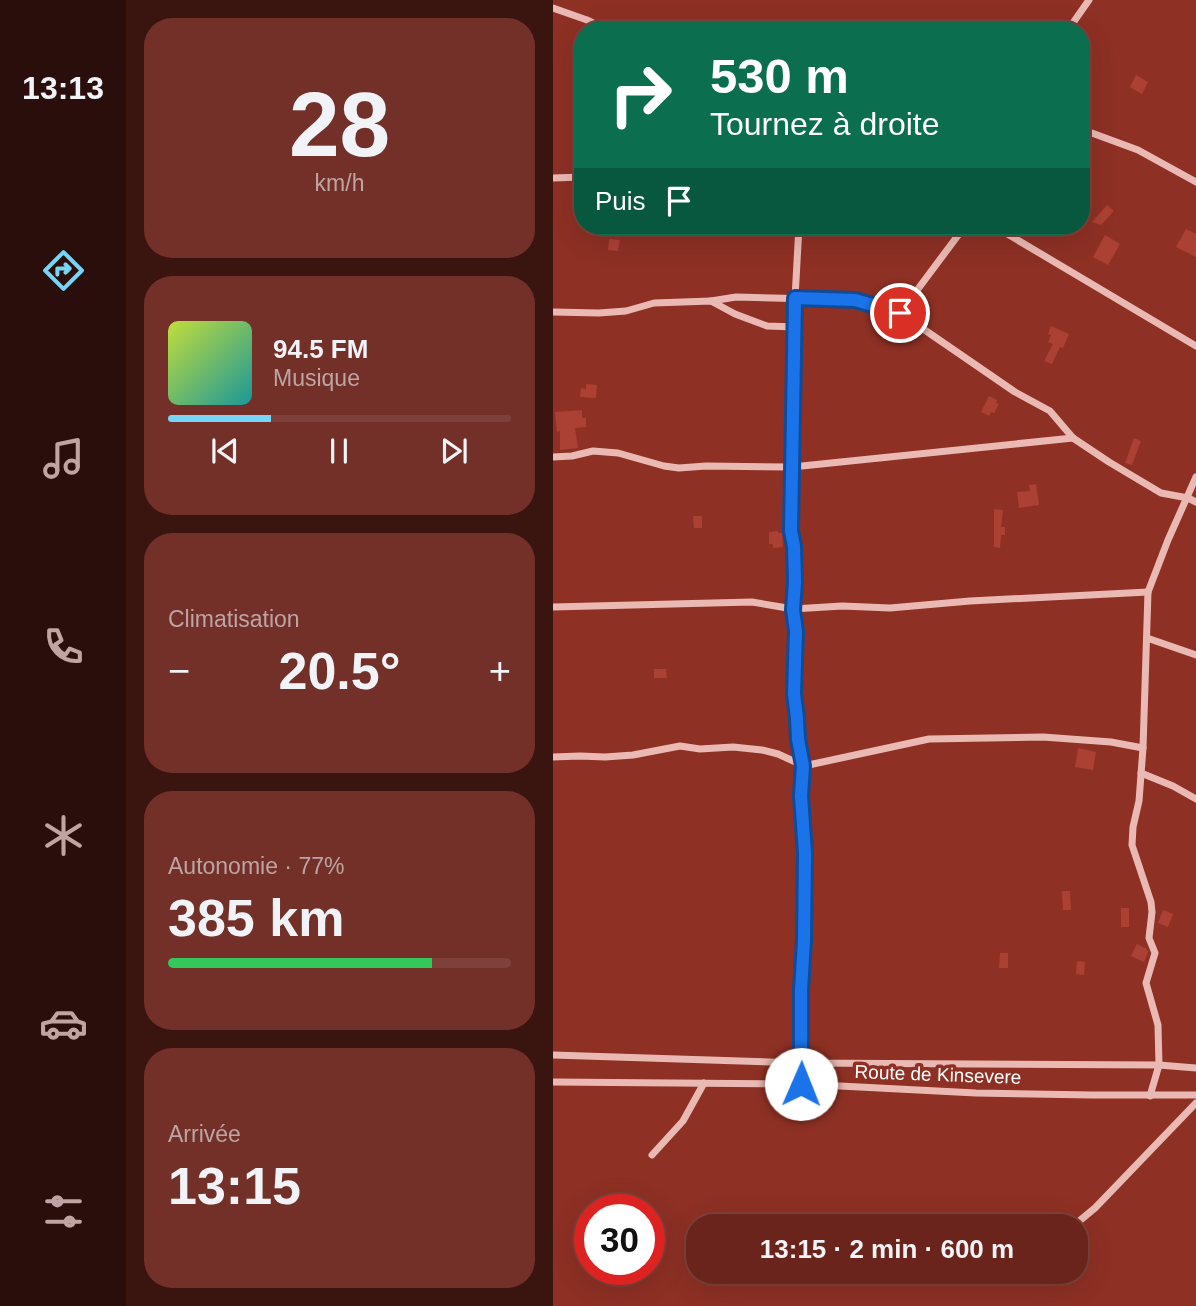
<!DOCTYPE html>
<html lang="fr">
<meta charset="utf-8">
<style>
body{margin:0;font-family:Arial,sans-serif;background:#723028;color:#f1f3f6;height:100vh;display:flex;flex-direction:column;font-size:26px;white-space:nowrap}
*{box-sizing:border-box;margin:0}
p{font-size:23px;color:#bea4a3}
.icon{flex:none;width:38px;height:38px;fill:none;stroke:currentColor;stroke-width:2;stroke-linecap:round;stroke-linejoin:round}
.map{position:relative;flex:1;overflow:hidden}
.details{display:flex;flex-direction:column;gap:18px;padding:18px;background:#3a140f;width:427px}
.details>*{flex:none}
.hud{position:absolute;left:21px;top:21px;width:516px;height:214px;border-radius:28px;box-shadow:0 7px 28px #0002,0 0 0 2px #7d413a;background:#0b6e4f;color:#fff;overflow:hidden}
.speed{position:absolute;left:21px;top:1194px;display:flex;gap:14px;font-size:35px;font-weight:700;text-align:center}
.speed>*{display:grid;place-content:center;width:91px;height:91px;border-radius:50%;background:#6a241b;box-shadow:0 7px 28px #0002,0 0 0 2px #7d413a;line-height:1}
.speed .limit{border:10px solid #d22;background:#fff;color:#111}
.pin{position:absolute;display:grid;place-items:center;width:60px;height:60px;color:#fff;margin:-30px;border:4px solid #fff;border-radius:50%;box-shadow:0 2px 7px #0007}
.me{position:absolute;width:77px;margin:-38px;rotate:1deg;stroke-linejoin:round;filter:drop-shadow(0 0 5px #0008)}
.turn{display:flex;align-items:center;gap:24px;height:147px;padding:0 21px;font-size:32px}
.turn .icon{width:91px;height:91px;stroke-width:2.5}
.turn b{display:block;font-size:49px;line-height:60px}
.then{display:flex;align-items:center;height:66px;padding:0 21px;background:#0003;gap:14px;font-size:26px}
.big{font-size:52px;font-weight:800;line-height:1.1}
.details .tile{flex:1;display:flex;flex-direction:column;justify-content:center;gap:10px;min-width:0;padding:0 24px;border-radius:28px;background:#723028}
.details .dial{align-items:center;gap:0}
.dial b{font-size:91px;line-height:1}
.song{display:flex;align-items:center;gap:21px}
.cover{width:84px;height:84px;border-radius:10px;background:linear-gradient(135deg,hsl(70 70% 55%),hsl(180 70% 35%))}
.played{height:7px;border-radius:4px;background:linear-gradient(90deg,#76d4f6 30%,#7d413a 30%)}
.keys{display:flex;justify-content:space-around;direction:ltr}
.heat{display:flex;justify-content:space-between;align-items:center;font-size:38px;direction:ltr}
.charge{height:10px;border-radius:5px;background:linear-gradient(90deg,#34c759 77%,#7d413a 0)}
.trip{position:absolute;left:133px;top:1214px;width:402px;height:70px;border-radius:28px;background:#6a241b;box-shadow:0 7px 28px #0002,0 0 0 2px #7d413a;font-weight:800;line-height:70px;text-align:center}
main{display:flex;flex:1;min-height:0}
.dock{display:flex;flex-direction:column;width:126px;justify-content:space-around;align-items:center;background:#2a0e0b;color:#bea4a3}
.dock .icon{width:49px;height:49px}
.dock .active{color:#76d4f6}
.dock b{font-size:32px;color:#f1f3f6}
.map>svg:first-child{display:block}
</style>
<main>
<nav class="dock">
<b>13:13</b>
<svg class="icon active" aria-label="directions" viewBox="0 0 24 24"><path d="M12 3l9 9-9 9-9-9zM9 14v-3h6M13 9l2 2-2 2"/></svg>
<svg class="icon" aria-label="music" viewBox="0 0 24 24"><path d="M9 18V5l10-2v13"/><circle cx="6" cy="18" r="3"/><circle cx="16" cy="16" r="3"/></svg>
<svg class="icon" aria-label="phone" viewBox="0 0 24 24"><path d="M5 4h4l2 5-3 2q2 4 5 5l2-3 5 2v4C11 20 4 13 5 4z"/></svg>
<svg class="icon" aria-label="climate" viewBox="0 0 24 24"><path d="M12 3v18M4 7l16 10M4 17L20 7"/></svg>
<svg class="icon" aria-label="car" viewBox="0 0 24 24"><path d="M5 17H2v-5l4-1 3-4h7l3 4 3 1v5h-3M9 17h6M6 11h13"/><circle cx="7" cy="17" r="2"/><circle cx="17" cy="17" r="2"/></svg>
<svg class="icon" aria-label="filters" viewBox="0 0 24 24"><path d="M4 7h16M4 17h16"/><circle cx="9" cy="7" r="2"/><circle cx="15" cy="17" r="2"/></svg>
</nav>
<section class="details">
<div class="tile dial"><b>28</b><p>km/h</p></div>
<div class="tile">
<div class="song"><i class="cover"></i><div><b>94.5 FM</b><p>Musique</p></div></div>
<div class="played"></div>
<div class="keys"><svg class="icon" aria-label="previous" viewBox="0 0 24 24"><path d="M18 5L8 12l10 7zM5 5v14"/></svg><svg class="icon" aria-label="pause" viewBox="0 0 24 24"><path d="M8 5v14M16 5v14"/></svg><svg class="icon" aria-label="next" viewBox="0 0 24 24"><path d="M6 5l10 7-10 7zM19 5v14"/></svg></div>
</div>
<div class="tile"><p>Climatisation</p>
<div class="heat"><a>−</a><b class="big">20.5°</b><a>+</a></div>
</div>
<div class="tile"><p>Autonomie · 77%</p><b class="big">385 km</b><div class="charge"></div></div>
<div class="tile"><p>Arrivée</p><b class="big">13:15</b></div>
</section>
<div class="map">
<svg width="643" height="1306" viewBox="0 0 643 1306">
<rect width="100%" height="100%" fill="#8e3024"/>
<g fill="#ab4134">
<polygon points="583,75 595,82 589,94 577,87"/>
<polygon points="554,205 561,211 548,225 539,222"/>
<polygon points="633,229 643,234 643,257 623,247"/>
<polygon points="552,235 567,244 555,265 540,257"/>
<polygon points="56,239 67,240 65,251 55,250"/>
<polygon points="498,326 516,334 510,348 507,347 499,364 491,361 500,344 495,342 498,335 495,334"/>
<polygon points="33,384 44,385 43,398 27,397 28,388 33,389"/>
<polygon points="436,396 444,400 443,403 446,404 441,413 438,412 436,416 428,412"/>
<polygon points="29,410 29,418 33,418 33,427 22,428 25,448 7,450 7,431 4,432 2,412"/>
<polygon points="581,438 588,441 579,465 572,463"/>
<polygon points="483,484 486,505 466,508 464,492 477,491 476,485"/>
<polygon points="441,509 450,510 448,527 452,527 452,535 448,535 447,548 441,547"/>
<polygon points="140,516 149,516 149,528 141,528"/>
<polygon points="225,531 225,533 229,533 230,547 220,548 220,544 216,544 216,532"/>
<polygon points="101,669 113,669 114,678 101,678"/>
<polygon points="525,748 543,752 540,770 522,767"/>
<polygon points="509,891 517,891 518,910 510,910"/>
<rect x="568" y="908" width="8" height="19"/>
<polygon points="610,910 620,914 615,927 605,923"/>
<polygon points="584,944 594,949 595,952 591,962 578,956"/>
<polygon points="447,953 455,953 455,968 446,968"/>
<polygon points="524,961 532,962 531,975 523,974"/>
</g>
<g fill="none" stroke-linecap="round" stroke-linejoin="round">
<g stroke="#ebb9b3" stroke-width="7">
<polyline points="0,8 34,20 54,30"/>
<polyline points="515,30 536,0"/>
<polyline points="528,129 585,150 643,182"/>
<polyline points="0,178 30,177"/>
<polyline points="246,226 242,298 238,531 241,546 242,582 240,609 243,631 241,694 244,718 245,739 251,766 248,796 252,853 251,941 248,990 248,1084"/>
<polyline points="441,226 643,346"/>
<polyline points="158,301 183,297 302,300 347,313 462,392 497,411 520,438 556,462 608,493 635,498 643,502"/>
<polyline points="0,312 46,313 73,311 101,303 158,301 182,314 214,326 242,327"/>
<polyline points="347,313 412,226"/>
<polyline points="0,457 19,456 40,451 65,453 111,466 126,468 153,466 239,467 520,438"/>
<polyline points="0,607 199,602 240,609 289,606 337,608 417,601 595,592"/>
<polyline points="594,638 643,655"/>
<polyline points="0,757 27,756 52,757 80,755 127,746 147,749 180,747 209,750 225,754 251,766 376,739 490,737 558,742 590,748"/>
<polyline points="588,773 620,786 643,799"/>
<polyline points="0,1055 248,1063 606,1065 643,1068"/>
<polyline points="0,1082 248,1084 423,1093 539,1095 643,1095"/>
<polyline points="597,1096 606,1065 605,1025 593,983 602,953 596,938 599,912 598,902 579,845 580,827 586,801 590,748 595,592 615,540 643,477"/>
<polyline points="99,1155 130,1121 151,1083"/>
<polyline points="519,1227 542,1208 643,1103"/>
</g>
</g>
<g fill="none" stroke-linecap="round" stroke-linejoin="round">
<defs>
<polyline id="route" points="248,1084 248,990 251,941 252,853 248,796 250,766 245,739 244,718 241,694 243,631 240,610 242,582 241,546 238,531 242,298 302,300 347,313"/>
</defs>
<use href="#route" stroke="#114b97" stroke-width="18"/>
<use href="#route" stroke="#1a73e8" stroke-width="12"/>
</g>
<g text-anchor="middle" stroke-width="7" stroke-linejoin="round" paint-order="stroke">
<g font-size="19" fill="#fff" stroke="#8e3024">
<text transform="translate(385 1074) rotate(2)" y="7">Route de Kinsevere</text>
</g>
</g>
</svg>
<div class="speed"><div class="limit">30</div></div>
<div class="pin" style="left:347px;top:313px;background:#d93025"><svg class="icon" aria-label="arrive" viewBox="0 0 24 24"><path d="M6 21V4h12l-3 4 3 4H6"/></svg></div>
<svg class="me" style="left:248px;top:1084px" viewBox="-20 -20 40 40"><circle r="19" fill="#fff"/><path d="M0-13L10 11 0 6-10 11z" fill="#1a73e8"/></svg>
<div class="trip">13:15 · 2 min · 600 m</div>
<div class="hud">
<div class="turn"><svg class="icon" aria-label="right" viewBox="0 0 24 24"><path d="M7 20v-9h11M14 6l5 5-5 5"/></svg><div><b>530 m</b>Tournez à droite</div></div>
<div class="then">Puis<svg class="icon" aria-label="arrive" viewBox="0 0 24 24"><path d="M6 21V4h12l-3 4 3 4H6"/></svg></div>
</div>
</div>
</main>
